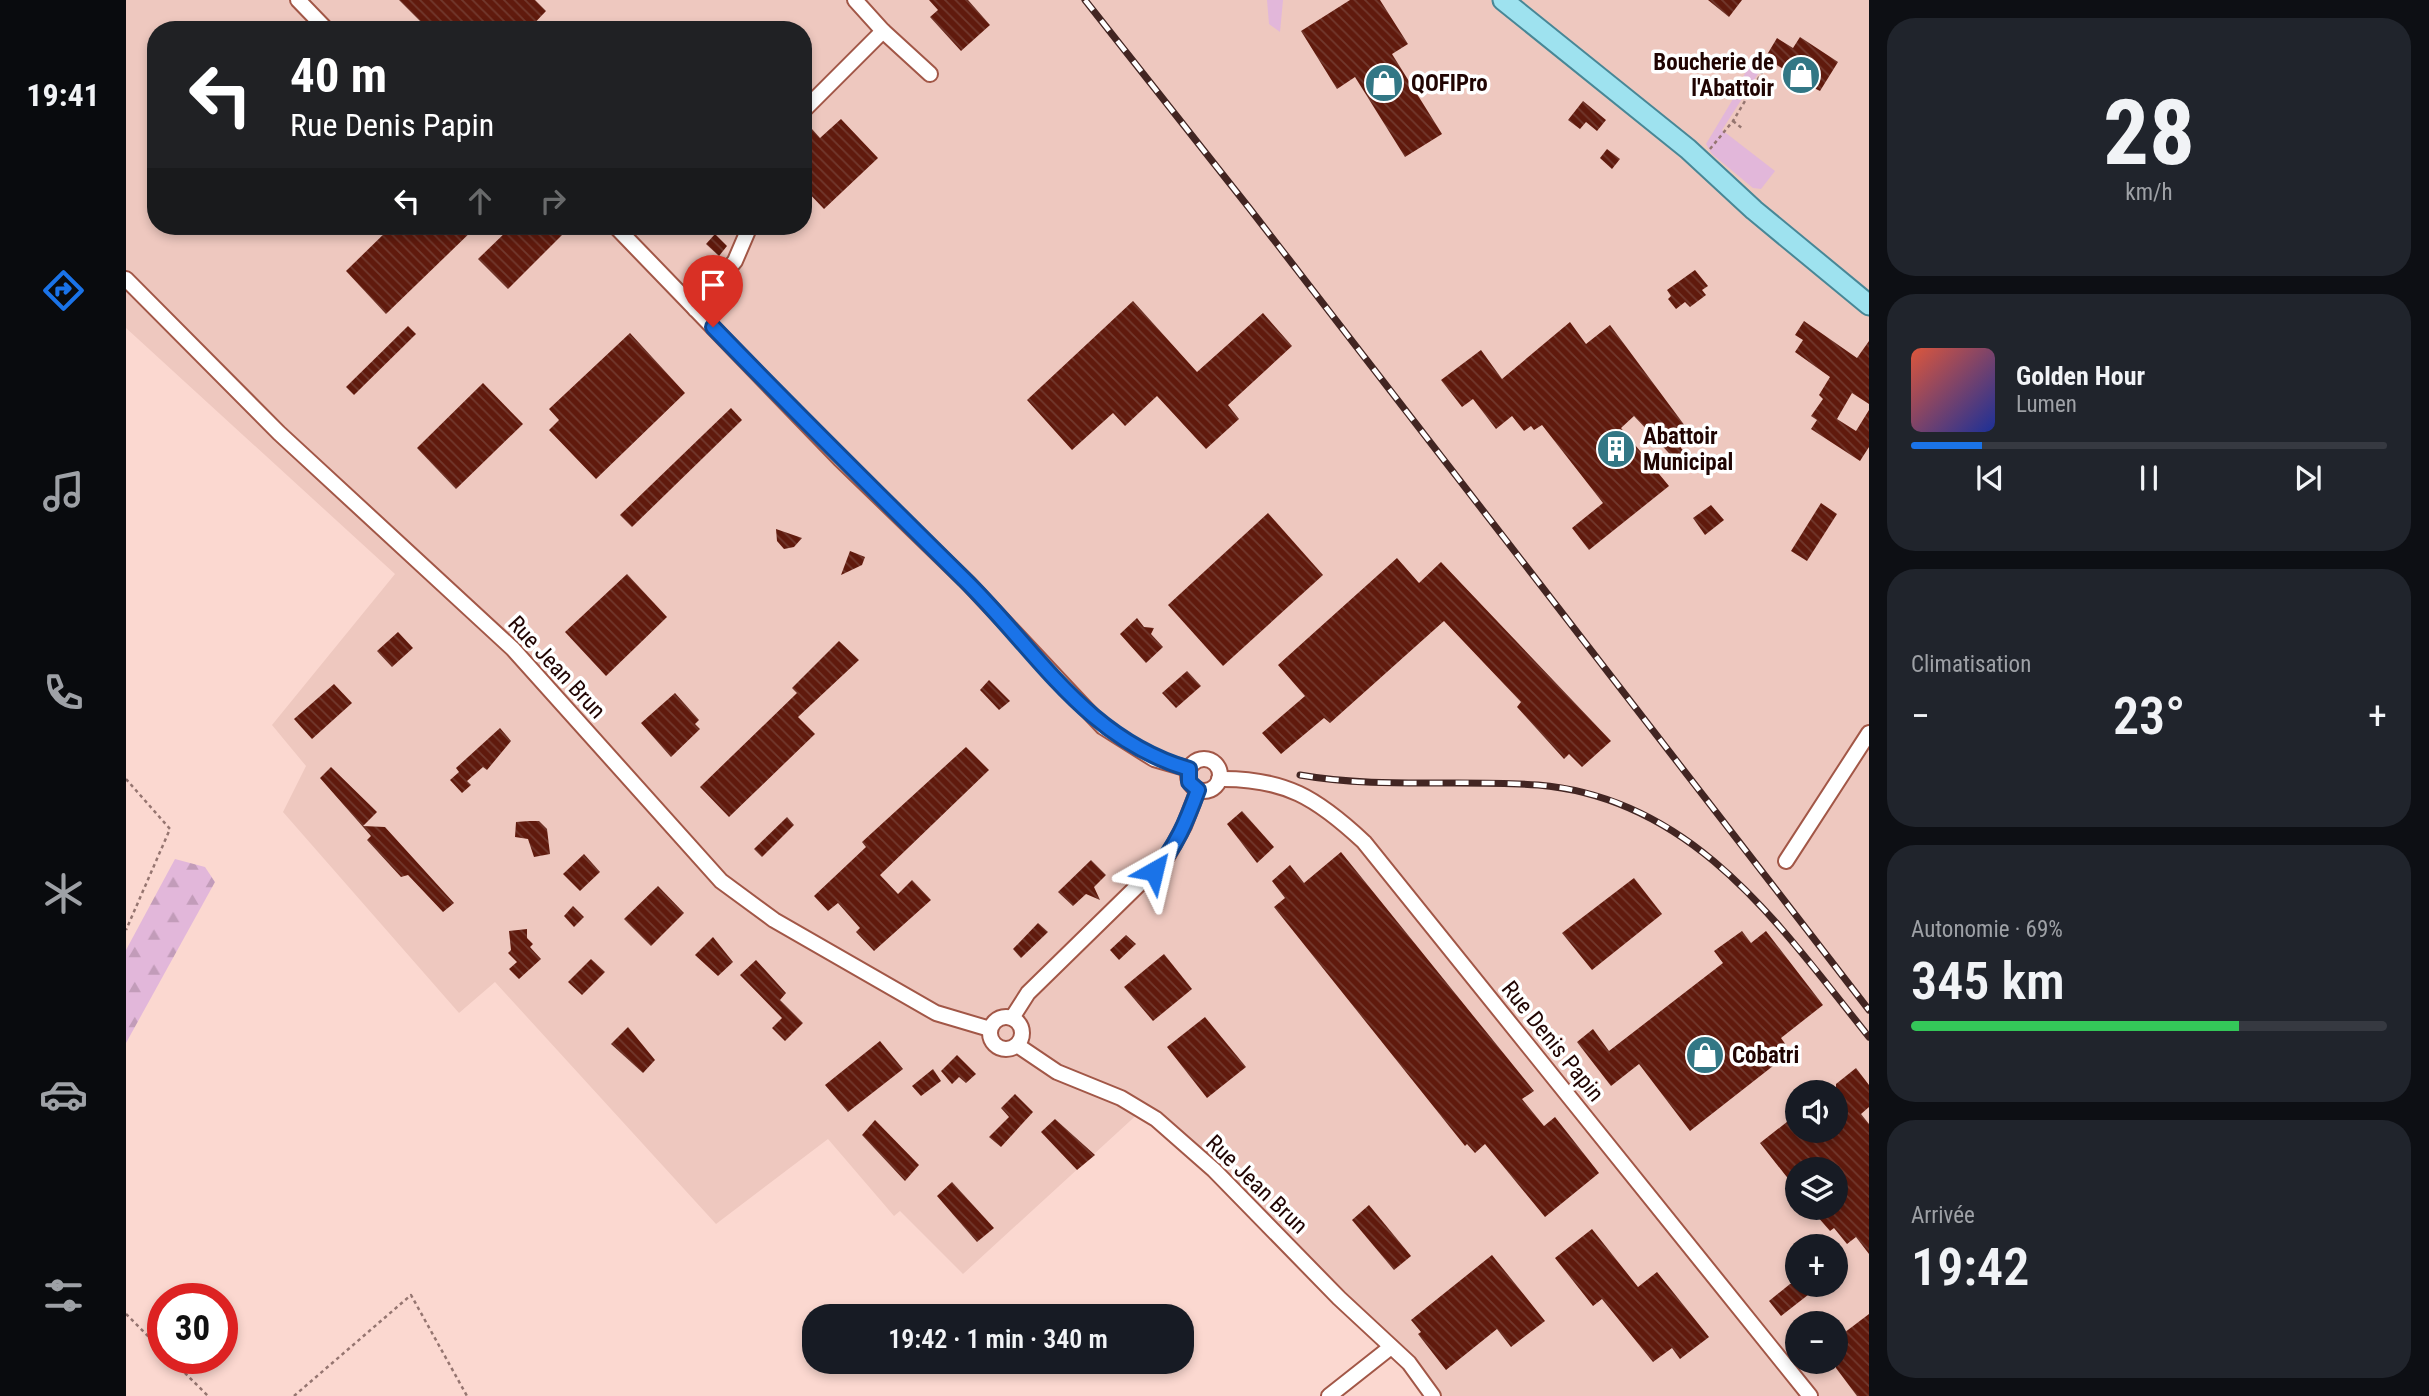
<!DOCTYPE html>
<html lang="fr">
<meta charset="utf-8">
<style>
body{margin:0;font-family:"Roboto Condensed",sans-serif;background:#20242c;color:#f1f3f6;height:100vh;display:flex;flex-direction:column;font-size:26px;white-space:nowrap}
*{box-sizing:border-box;margin:0}
p{font-size:23px;color:#9ea1a6}
.icon{flex:none;width:38px;height:38px;fill:none;stroke:currentColor;stroke-width:2;stroke-linecap:round;stroke-linejoin:round}
.map{position:relative;flex:1;overflow:hidden}
.sheet{display:flex;flex-direction:column;gap:18px;padding:18px;background:#0d0f14;width:560px}
.sheet>*{flex:none}
.top-card{position:absolute;left:21px;top:21px;width:665px;height:214px;border-radius:28px;box-shadow:0 4px 10px #0003;background:#202124;color:#fff;overflow:hidden}
.controls{position:absolute;left:1659px;top:1080px;display:grid;gap:14px}
.controls a{display:grid;place-items:center;width:63px;height:63px;border-radius:50%;background:#171b24;box-shadow:0 4px 10px #0003;font-size:35px}
.speed{position:absolute;left:21px;top:1283px;display:flex;gap:14px;font-size:35px;font-weight:700;text-align:center}
.speed>*{display:grid;place-content:center;width:91px;height:91px;border-radius:50%;background:#171b24;box-shadow:0 4px 10px #0003;line-height:1}
.speed .limit{border:10px solid #d22;background:#fff;color:#111}
.pin{position:absolute;display:grid;place-items:center;width:60px;height:60px;color:#fff;margin:-72px -30px;border-radius:50% 50% 50% 0;rotate:-45deg;box-shadow:0 0 7px #0007}
.pin .icon{rotate:45deg}
.me{position:absolute;width:77px;margin:-38px;rotate:37deg;stroke-linejoin:round;filter:drop-shadow(0 0 5px #0008)}
.turn{display:flex;align-items:center;gap:24px;height:147px;padding:0 28px;font-size:32px}
.turn .icon{width:91px;height:91px;stroke-width:2.5}
.turn b{display:block;font-size:49px;line-height:60px}
.lanes{display:flex;align-items:center;height:66px;padding:0 28px;background:#0003;justify-content:center;gap:35px;direction:ltr}
.lanes .off{opacity:.35}
.big{font-size:52px;font-weight:600;line-height:1.1}
.sheet .card{flex:1;display:flex;flex-direction:column;justify-content:center;gap:10px;min-width:0;padding:0 24px;border-radius:28px;background:#20242c}
.sheet .dial{align-items:center;gap:0}
.dial b{font-size:91px;line-height:1}
.song{display:flex;align-items:center;gap:21px}
.cover{width:84px;height:84px;border-radius:10px;background:linear-gradient(135deg,hsl(10 70% 55%),hsl(230 70% 35%))}
.played{height:7px;border-radius:4px;background:linear-gradient(90deg,#1a73e8 15%,#363941 15%)}
.keys{display:flex;justify-content:space-around;direction:ltr}
.heat{display:flex;justify-content:space-between;align-items:center;font-size:38px;direction:ltr}
.charge{height:10px;border-radius:5px;background:linear-gradient(90deg,#34c759 69%,#363941 0)}
.trip{position:absolute;left:676px;top:1304px;width:392px;height:70px;border-radius:28px;background:#171b24;box-shadow:0 4px 10px #0003;font-weight:600;line-height:70px;text-align:center}
main{display:flex;flex:1;min-height:0}
.tab-bar{display:flex;flex-direction:column;width:126px;justify-content:space-around;align-items:center;background:#090b0e;color:#9ea1a6}
.tab-bar .icon{width:49px;height:49px}
.tab-bar .selected{color:#1a73e8}
.tab-bar b{font-size:32px;color:#f1f3f6}
.map>svg:first-child{display:block}
</style>
<main>
<nav class="tab-bar">
<b>19:41</b>
<svg class="icon selected" aria-label="directions" viewBox="0 0 24 24"><path d="M12 3l9 9-9 9-9-9zM9 14v-3h6M13 9l2 2-2 2"/></svg>
<svg class="icon" aria-label="music" viewBox="0 0 24 24"><path d="M9 18V5l10-2v13"/><circle cx="6" cy="18" r="3"/><circle cx="16" cy="16" r="3"/></svg>
<svg class="icon" aria-label="phone" viewBox="0 0 24 24"><path d="M5 4h4l2 5-3 2q2 4 5 5l2-3 5 2v4C11 20 4 13 5 4z"/></svg>
<svg class="icon" aria-label="climate" viewBox="0 0 24 24"><path d="M12 3v18M4 7l16 10M4 17L20 7"/></svg>
<svg class="icon" aria-label="car" viewBox="0 0 24 24"><path d="M5 17H2v-5l4-1 3-4h7l3 4 3 1v5h-3M9 17h6M6 11h13"/><circle cx="7" cy="17" r="2"/><circle cx="17" cy="17" r="2"/></svg>
<svg class="icon" aria-label="filters" viewBox="0 0 24 24"><path d="M4 7h16M4 17h16"/><circle cx="9" cy="7" r="2"/><circle cx="15" cy="17" r="2"/></svg>
</nav>
<div class="map">
<svg width="1743" height="1396" viewBox="0 0 1743 1396">
<defs>
<pattern id="forest-firs" width="22" height="20" patternUnits="userSpaceOnUse" patternTransform="scale(1.75)"><rect width="22" height="20" fill="#e2b7da"/><path d="M5 1l3.5 6h-7zM16 11l3.5 6h-7z" fill="#c29cb9"/></pattern>
<pattern id="building-back-hatch" width="6" height="6" patternUnits="userSpaceOnUse" patternTransform="scale(1.75)"><rect width="6" height="6" fill="#601a0d"/><path d="M-1 5l2 2M0 0l6 6M5-1l2 2" fill="none" stroke="#72392e"/></pattern>
</defs>
<rect width="100%" height="100%" fill="#fbd8d0"/>
<path fill="#eec8bf" fill-rule="evenodd" d="M0,0h1743v1396h-437l-23,-33 -267,-253 -179,164 -63,-63 -6,5 -66,-77 -112,85 -221,-242 -36,31 -176,-201 23,-46 -34,-41 123,-151 -269,-246zM30,30h647v196h-647zM1671,1092h39v38h-39zM1671,1169h39v39h-39zM1671,1246h39v38h-39zM1671,1323h39v39h-39z"/>
<g fill="#e2b7da">
<polygon points="1141,0 1157,0 1154,32 1143,24"/>
<polygon points="1622,66 1637,66 1596,130 1649,171 1635,189 1627,188 1586,154 1580,144 1610,94"/>
</g>
<polygon fill="url(#forest-firs)" points="49,859 79,867 89,882 0,1043 0,950"/>
<g fill="url(#building-back-hatch)">
<polygon points="273,0 409,0 420,11 402,30 303,30"/>
<polygon points="803,0 842,0 864,25 835,51 804,17 812,10"/>
<polygon points="1224,0 1254,0 1282,44 1266,54 1316,134 1279,157 1229,77 1211,89 1175,31"/>
<polygon points="1582,0 1616,0 1603,17"/>
<polygon points="1674,37 1712,62 1694,91 1686,87 1683,91 1656,74 1659,70 1639,58 1651,38 1667,48"/>
<polygon points="1457,101 1480,120 1471,131 1460,122 1454,129 1442,120"/>
<polygon points="715,119 752,158 698,209 677,187 677,137 686,129 694,138"/>
<polygon points="1481,149 1494,159 1486,169 1474,158"/>
<polygon points="266,226 351,226 260,314 220,271"/>
<polygon points="386,226 445,226 382,289 352,259"/>
<polygon points="589,234 601,246 593,256 580,244"/>
<polygon points="1569,270 1582,286 1576,290 1580,295 1564,307 1559,302 1550,309 1542,299 1545,296 1541,290"/>
<polygon points="1007,301 1071,372 1137,313 1166,346 1102,405 1113,419 1080,449 1031,396 999,426 987,413 946,450 901,400"/>
<polygon points="1678,321 1731,358 1743,341 1743,404 1726,393 1711,419 1730,431 1743,410 1743,447 1734,461 1685,429 1691,420 1685,416 1697,399 1693,395 1704,377 1669,352 1677,340 1669,335"/>
<polygon points="1444,322 1460,344 1484,325 1565,434 1552,444 1566,462 1558,469 1508,416 1495,428 1543,486 1463,550 1446,528 1477,503 1416,425 1408,430 1405,426 1398,431 1386,416 1370,429 1347,399 1336,407 1315,380 1355,350 1376,379"/>
<polygon points="282,326 290,334 228,395 220,387"/>
<polygon points="504,333 559,393 470,479 423,430 433,420 423,409"/>
<polygon points="357,383 397,424 330,489 291,448"/>
<polygon points="605,408 616,420 506,527 494,515"/>
<polygon points="1695,503 1711,514 1681,561 1665,551"/>
<polygon points="1585,505 1598,520 1579,535 1567,518"/>
<polygon points="1142,513 1197,575 1097,666 1042,605"/>
<polygon points="650,529 676,538 668,547 658,549 651,541"/>
<polygon points="724,551 739,557 736,565 715,575"/>
<polygon points="1271,558 1293,583 1315,562 1485,741 1456,767 1443,754 1438,759 1391,707 1395,702 1318,621 1204,723 1198,718 1155,754 1136,733 1179,696 1152,665"/>
<polygon points="501,574 541,617 480,676 439,632"/>
<polygon points="1011,618 1018,627 1028,628 1025,634 1037,647 1020,663 994,634"/>
<polygon points="272,632 287,648 266,667 251,651"/>
<polygon points="713,641 733,660 672,717 689,734 603,817 574,787 671,693 666,688"/>
<polygon points="1061,671 1075,686 1050,708 1036,693"/>
<polygon points="863,680 884,701 873,710 854,690"/>
<polygon points="208,684 226,703 186,739 168,719"/>
<polygon points="549,693 573,720 569,724 574,729 545,757 515,723"/>
<polygon points="374,728 385,741 361,770 357,767 341,781 345,785 336,793 324,780 333,772 330,768"/>
<polygon points="840,747 863,770 754,875 772,894 786,880 805,900 748,951 730,932 734,928 712,903 702,911 688,896 740,847 736,842"/>
<polygon points="205,767 251,812 237,826 259,827 328,903 317,912 282,875 275,877 241,840 245,836 194,778"/>
<polygon points="1116,811 1148,847 1131,863 1101,824"/>
<polygon points="661,817 668,825 636,857 628,849"/>
<polygon points="403,821 413,821 421,829 424,854 408,857 402,839 389,837 390,822"/>
<polygon points="1215,852 1408,1091 1396,1099 1418,1126 1429,1117 1473,1173 1419,1217 1359,1144 1349,1153 1341,1144 1339,1146 1148,907 1159,898 1146,881 1164,865 1178,883"/>
<polygon points="458,854 474,872 454,891 437,874"/>
<polygon points="965,860 980,875 968,887 974,900 960,894 947,906 932,892"/>
<polygon points="1508,878 1536,914 1466,970 1436,933"/>
<polygon points="532,886 558,913 525,946 498,919"/>
<polygon points="447,906 458,917 448,927 438,916"/>
<polygon points="912,923 922,932 895,958 887,949"/>
<polygon points="401,929 401,938 407,944 404,947 415,959 393,979 383,969 391,962 382,953 385,950 383,931"/>
<polygon points="1616,931 1625,943 1640,931 1697,1005 1655,1038 1665,1052 1564,1131 1513,1064 1485,1086 1451,1042 1467,1029 1483,1051 1597,963 1588,951"/>
<polygon points="1000,935 1010,944 993,960 984,950"/>
<polygon points="587,937 607,962 592,976 569,955"/>
<polygon points="1038,954 1066,989 1027,1021 998,987"/>
<polygon points="465,959 479,972 456,995 442,982"/>
<polygon points="630,960 660,993 654,1000 677,1023 659,1041 646,1028 656,1018 614,975"/>
<polygon points="1079,1017 1120,1067 1081,1098 1041,1047"/>
<polygon points="502,1027 529,1060 517,1073 485,1044"/>
<polygon points="754,1041 777,1069 722,1112 699,1085"/>
<polygon points="831,1055 850,1074 840,1083 833,1077 826,1084 815,1071"/>
<polygon points="1730,1068 1743,1085 1743,1107 1735,1114 1743,1124 1743,1254 1730,1237 1721,1244 1708,1228 1704,1231 1684,1208 1710,1208 1710,1169 1671,1169 1671,1190 1634,1143 1671,1114 1671,1130 1710,1130 1710,1084"/>
<polygon points="807,1069 815,1081 795,1096 786,1086"/>
<polygon points="889,1094 907,1112 875,1147 863,1137 883,1117 875,1108"/>
<polygon points="929,1119 969,1155 951,1170 915,1132"/>
<polygon points="749,1120 793,1165 779,1181 736,1135"/>
<polygon points="826,1182 868,1228 851,1242 811,1196"/>
<polygon points="1243,1205 1285,1256 1268,1270 1226,1220"/>
<polygon points="1466,1229 1512,1287 1531,1272 1583,1337 1554,1359 1546,1348 1527,1362 1476,1299 1467,1306 1429,1258"/>
<polygon points="1366,1255 1419,1321 1385,1347 1371,1329 1320,1370 1292,1334 1295,1332 1285,1320"/>
<polygon points="1664,1284 1696,1284 1655,1316 1643,1301"/>
<polygon points="1743,1314 1743,1396 1731,1396 1710,1368 1710,1339"/>
</g>
<g fill="none" stroke-linecap="round" stroke-linejoin="round">
<defs>
<g id="minor">
<polyline points="172,0 201,30"/>
<polyline points="729,0 757,31 804,74"/>
<polyline points="677,111 757,31"/>
<polyline points="489,226 714,459 842,583 977,727 1028,759 1063,769"/>
<polyline points="0,279 153,433 387,649 595,881 648,920 810,1013 864,1029"/>
<polyline points="569,309 609,261 624,226"/>
<circle cx="1078" cy="775" r="16"/>
<path d="M1093,779c66,-1 98,19 145,63l446,554"/>
<polyline points="1660,861 1743,733"/>
<circle cx="880" cy="1033" r="16"/>
<polyline points="886,1018 902,993 1041,857 1058,826 1072,790"/>
<polyline points="891,1045 931,1072 995,1098 1030,1119 1088,1170 1213,1298 1283,1363 1307,1396"/>
<polyline points="1203,1396 1265,1347"/>
</g>
<polyline id="major" points="1377,0 1562,149 1628,210 1743,305"/>
</defs>
<use href="#minor" stroke="#a25747" stroke-width="18"/>
<use href="#major" stroke="#488796" stroke-width="23"/>
<g stroke="#957570" stroke-width="2.5" stroke-dasharray="3.5 3.5" stroke-linecap="butt">
<polyline points="1607,121 1617,129"/>
<polyline points="1584,149 1607,121 1641,64"/>
<polyline points="0,779 44,829 0,930"/>
<polyline points="0,1314 37,1351"/>
<polyline points="44,1358 82,1396"/>
<polyline points="168,1396 285,1295 341,1396"/>
</g>
<use href="#minor" stroke="#fff" stroke-width="14"/>
<use href="#major" stroke="#9ee2ef" stroke-width="19"/>
<defs>
<g id="rail">
<polyline points="959,0 1124,209 1743,1010"/>
<path d="M1174,775c79,14 159,4 238,10 156,13 242,141 331,252"/>
</g>
</defs>
<use href="#rail" stroke="#422522" stroke-width="7"/>
<use href="#rail" stroke="#fff" stroke-width="4.5" stroke-dasharray="13" stroke-linecap="butt"/>
</g>
<g fill="none" stroke-linecap="round" stroke-linejoin="round">
<defs>
<path id="route" d="M587,327c83,86 167,169 252,253 72,71 121,159 224,189v13l9,8c-11,30 -22,58 -44,81"/>
</defs>
<use href="#route" stroke="#114b97" stroke-width="18"/>
<use href="#route" stroke="#1a73e8" stroke-width="12"/>
</g>
<defs>
<symbol id="shop-disc" viewBox="-11 -11 22 22"><circle r="9.5" fill="#327785" stroke="#fff"/><path d="M-5-2.5h2.3a2.7 3.5 0 0 1 5.4 0H5L5.5 6h-11ZM-1.5-2.5h3a1.5 2.3 0 0 0-3 0Z" fill="#fff"/></symbol>
<symbol id="building-disc" viewBox="-11 -11 22 22"><circle r="9.5" fill="#327785" stroke="#fff"/><path d="M-4-6H4V6H1V3H-1V6H-4ZM-2.5-4.3h1.7v1.8h-1.7ZM.8-4.3h1.7v1.8H.8ZM-2.5-1h1.7V.8h-1.7ZM.8-1h1.7V.8H.8Z" fill="#fff"/></symbol>
</defs>
<g fill-rule="evenodd">
<use href="#shop-disc" x="1653" y="53" width="44" height="44"/>
<use href="#shop-disc" x="1236" y="61" width="44" height="44"/>
<use href="#building-disc" x="1468" y="427" width="44" height="44"/>
<use href="#shop-disc" x="1557" y="1033" width="44" height="44"/>
</g>
<g text-anchor="middle" stroke-width="7" stroke-linejoin="round" paint-order="stroke">
<g font-size="23" font-weight="bold" fill="#200402" stroke="#fff" text-anchor="start">
<text x="1648" y="70" text-anchor="end">Boucherie de<tspan x="1648" dy="26">l'Abattoir</tspan></text>
<text x="1285" y="91">QOFIPro</text>
<text x="1517" y="444">Abattoir<tspan x="1517" dy="26">Municipal</tspan></text>
<text x="1606" y="1063">Cobatri</text>
</g>
<g font-size="23" fill="#200402" stroke="#fff">
<text transform="translate(431 667) rotate(47)" y="8">Rue Jean Brun</text>
<text transform="translate(1427 1041) rotate(51)" y="8">Rue Denis Papin</text>
<text transform="translate(1131 1184) rotate(44)" y="8">Rue Jean Brun</text>
</g>
</g>
</svg>
<div class="controls">
<a><svg class="icon" aria-label="sound" viewBox="0 0 24 24"><path d="M4 9h4l5-4v14l-5-4H4zM17 9q2 3 0 6"/></svg></a>
<a><svg class="icon" aria-label="layers" viewBox="0 0 24 24"><path d="M12 4l9 5-9 5-9-5zM3 14l9 5 9-5"/></svg></a>
<a>+</a>
<a>−</a>
</div>
<div class="speed"><div class="limit">30</div></div>
<div class="pin" style="left:587px;top:327px;background:#d93025"><svg class="icon" aria-label="arrive" viewBox="0 0 24 24"><path d="M6 21V4h12l-3 4 3 4H6"/></svg></div>
<svg class="me" style="left:1028px;top:871px" viewBox="-20 -20 40 40"><path d="M0-17L14 15 0 8-14 15z" fill="#1a73e8" stroke="#fff" stroke-width="4"/></svg>
<div class="trip">19:42 · 1 min · 340 m</div>
<div class="top-card">
<div class="turn"><svg class="icon" aria-label="left" viewBox="0 0 24 24"><path d="M17 20v-9H6M10 6l-5 5 5 5"/></svg><div><b>40 m</b>Rue Denis Papin</div></div>
<div class="lanes"><svg class="icon" aria-label="left" viewBox="0 0 24 24"><path d="M17 20v-9H6M10 6l-5 5 5 5"/></svg><svg class="icon off" aria-label="ahead" viewBox="0 0 24 24"><path d="M12 20V5M6 11l6-6 6 6"/></svg><svg class="icon off" aria-label="right" viewBox="0 0 24 24"><path d="M7 20v-9h11M14 6l5 5-5 5"/></svg></div>
</div>
</div>
<section class="sheet">
<div class="card dial"><b>28</b><p>km/h</p></div>
<div class="card">
<div class="song"><i class="cover"></i><div><b>Golden Hour</b><p>Lumen</p></div></div>
<div class="played"></div>
<div class="keys"><svg class="icon" aria-label="previous" viewBox="0 0 24 24"><path d="M18 5L8 12l10 7zM5 5v14"/></svg><svg class="icon" aria-label="pause" viewBox="0 0 24 24"><path d="M8 5v14M16 5v14"/></svg><svg class="icon" aria-label="next" viewBox="0 0 24 24"><path d="M6 5l10 7-10 7zM19 5v14"/></svg></div>
</div>
<div class="card"><p>Climatisation</p>
<div class="heat"><a>−</a><b class="big">23°</b><a>+</a></div>
</div>
<div class="card"><p>Autonomie · 69%</p><b class="big">345 km</b><div class="charge"></div></div>
<div class="card"><p>Arrivée</p><b class="big">19:42</b></div>
</section>
</main>
